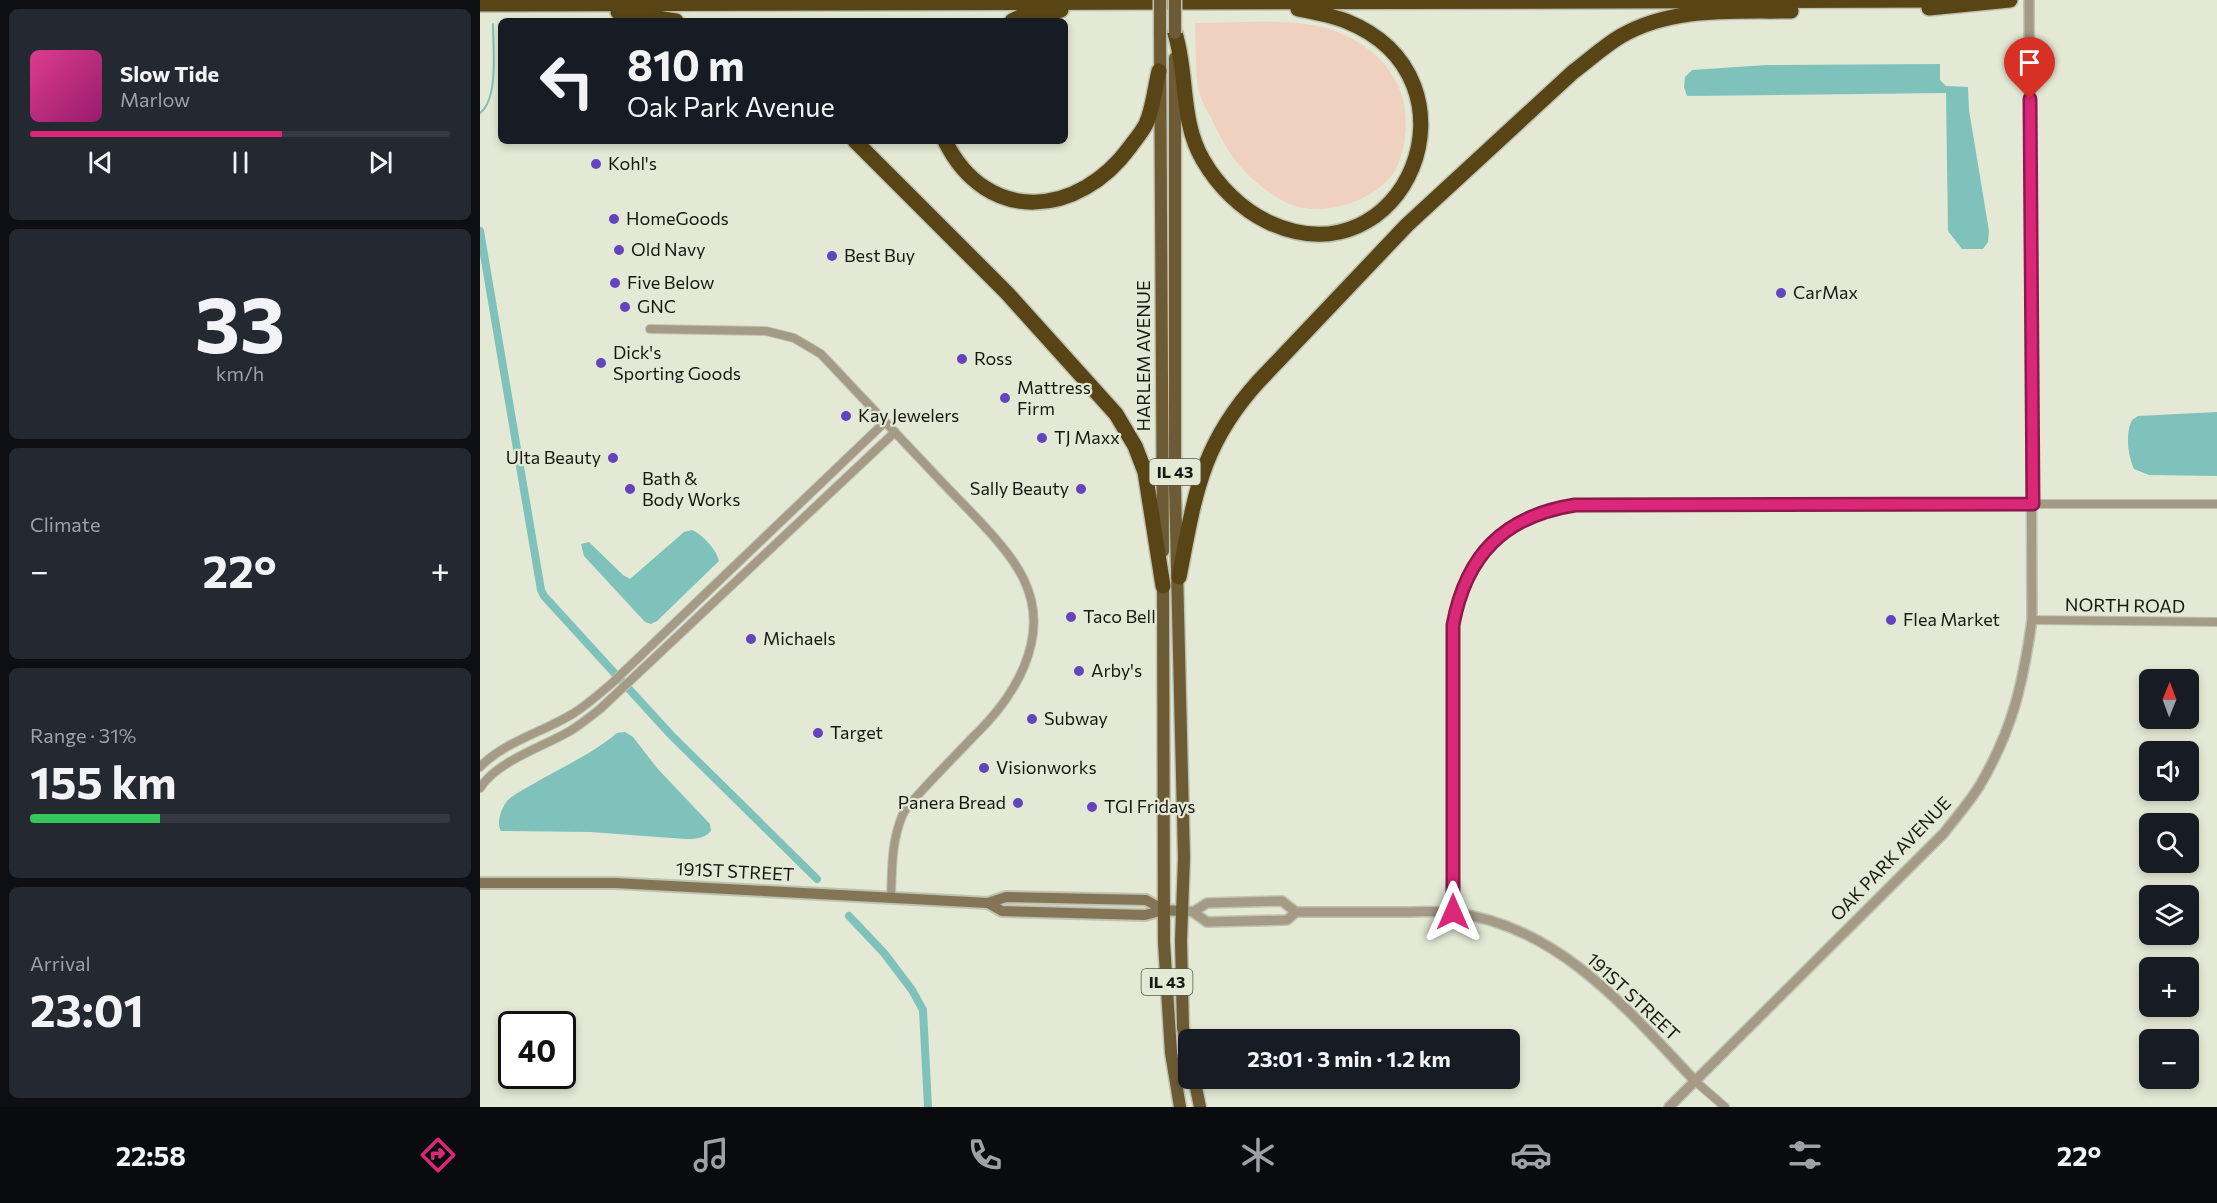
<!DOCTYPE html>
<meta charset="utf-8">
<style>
body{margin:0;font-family:Commissioner,sans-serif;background:#242831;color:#f1f3f6;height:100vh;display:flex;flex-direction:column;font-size:22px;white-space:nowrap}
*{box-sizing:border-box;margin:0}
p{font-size:20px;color:#9ea1a6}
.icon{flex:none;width:33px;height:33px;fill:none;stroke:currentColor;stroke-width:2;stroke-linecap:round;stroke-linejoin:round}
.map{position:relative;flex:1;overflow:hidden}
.side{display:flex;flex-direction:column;gap:9px;padding:9px;background:#0d0f14;width:480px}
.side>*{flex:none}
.hud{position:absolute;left:18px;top:18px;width:570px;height:126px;border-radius:9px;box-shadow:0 3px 9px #0003;background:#171b24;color:#f1f3f6;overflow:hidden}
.needle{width:39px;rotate:1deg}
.fabs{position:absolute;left:1659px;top:669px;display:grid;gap:12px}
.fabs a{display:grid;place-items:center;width:60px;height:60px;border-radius:9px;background:#171b24;box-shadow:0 3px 9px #0003;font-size:30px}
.speed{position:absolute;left:18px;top:1011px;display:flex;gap:12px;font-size:30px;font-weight:700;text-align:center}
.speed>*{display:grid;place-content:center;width:78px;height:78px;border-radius:50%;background:#171b24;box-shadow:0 3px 9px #0003;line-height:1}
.speed .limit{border:3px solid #111;border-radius:9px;background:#fff;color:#111}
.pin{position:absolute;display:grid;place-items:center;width:51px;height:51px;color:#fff;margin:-62px -26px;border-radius:50% 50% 50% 0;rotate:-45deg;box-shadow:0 0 6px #0007}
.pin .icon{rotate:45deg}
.me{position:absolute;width:66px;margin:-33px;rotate:0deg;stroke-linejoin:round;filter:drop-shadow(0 0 4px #0008)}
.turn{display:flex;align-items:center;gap:21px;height:126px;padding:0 30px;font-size:27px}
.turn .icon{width:78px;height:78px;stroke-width:2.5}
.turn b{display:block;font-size:42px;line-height:51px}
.big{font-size:45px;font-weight:700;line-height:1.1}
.side .card{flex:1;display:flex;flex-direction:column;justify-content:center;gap:9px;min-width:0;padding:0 21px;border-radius:9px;background:#242831}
.side .dial{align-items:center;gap:0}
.dial b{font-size:78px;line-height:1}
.song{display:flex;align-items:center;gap:18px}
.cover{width:72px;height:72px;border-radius:9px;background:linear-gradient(135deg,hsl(330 70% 55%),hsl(320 70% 35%))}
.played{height:6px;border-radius:3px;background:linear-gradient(90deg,#db2777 60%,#363941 60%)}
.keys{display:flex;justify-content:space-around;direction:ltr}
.heat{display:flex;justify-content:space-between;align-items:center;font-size:33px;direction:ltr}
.charge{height:9px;border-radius:4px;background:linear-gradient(90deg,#34c759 31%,#363941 0)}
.trip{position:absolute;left:698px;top:1029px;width:342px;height:60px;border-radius:9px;background:#171b24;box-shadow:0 3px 9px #0003;font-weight:700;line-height:60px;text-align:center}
.dock{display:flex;height:96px;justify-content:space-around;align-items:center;background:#090b0e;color:#9ea1a6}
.dock .icon{width:42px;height:42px}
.dock .on{color:#db2777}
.dock b{font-size:27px;color:#f1f3f6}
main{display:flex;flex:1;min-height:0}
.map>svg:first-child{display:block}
</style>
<main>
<section class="side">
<div class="card">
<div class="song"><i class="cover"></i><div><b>Slow Tide</b><p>Marlow</p></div></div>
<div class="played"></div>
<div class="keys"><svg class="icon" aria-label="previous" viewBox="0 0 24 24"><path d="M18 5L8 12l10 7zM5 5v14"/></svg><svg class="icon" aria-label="pause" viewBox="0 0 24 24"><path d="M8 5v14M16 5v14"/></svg><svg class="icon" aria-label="next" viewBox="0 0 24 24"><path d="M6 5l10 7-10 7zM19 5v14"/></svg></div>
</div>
<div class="card dial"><b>33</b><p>km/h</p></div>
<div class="card"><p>Climate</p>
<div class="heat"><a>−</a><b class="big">22°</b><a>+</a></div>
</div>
<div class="card"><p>Range · 31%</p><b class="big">155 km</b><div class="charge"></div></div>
<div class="card"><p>Arrival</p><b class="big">23:01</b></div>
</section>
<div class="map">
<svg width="1737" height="1107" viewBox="0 0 1737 1107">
<rect width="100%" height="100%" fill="#e4e9d5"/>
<path fill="#f0d1c0" d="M715,23c38,0 105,-6 140,8 46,18 76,53 70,104 -1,12 -5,29 -12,39 -20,27 -66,42 -98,32 -14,-4 -28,-15 -39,-24 -22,-18 -34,-41 -46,-66 -4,-7 -8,-14 -10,-21 -5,-15 -4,-54 -5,-72z"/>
<g fill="#7fc2bb">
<polygon points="1460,64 1460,80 1466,86 1488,87 1489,110 1509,231 1508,242 1503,249 1482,249 1468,231 1466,93 1207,96 1204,87 1205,77 1212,70 1286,65"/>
<path d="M1737,412v64l-68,-1 -15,-6c-6,-13 -9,-35 -2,-49l6,-4z"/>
<path d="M212,530c10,4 25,20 27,31l-62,60 -6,3 -6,-2 -61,-66 -3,-12 8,-2 34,33 7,4 54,-47z"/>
<path d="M145,732l8,5 24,31 53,56 1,7c-8,8 -15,8 -26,8l-95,-7 -89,-1c-5,-8 0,-22 6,-30 8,-8 22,-14 31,-20 27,-15 55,-28 79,-48z"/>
</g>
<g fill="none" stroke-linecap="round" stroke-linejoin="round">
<path stroke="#7fc2bb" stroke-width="2" d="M0,113c19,-14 13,-67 13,-89"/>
<g stroke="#7fc2bb" stroke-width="8">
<polyline points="0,231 61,590 64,596 191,735 337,879"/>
<polyline points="369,916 404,953 432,990 443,1010 448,1107"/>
</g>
<defs>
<g id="minor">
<path d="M170,329l116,2 28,7 27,16c40,42 79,84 119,126 25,27 69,67 84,100 28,58 -10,118 -51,157 -19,20 -38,39 -56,59 -5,6 -11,12 -14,18 -12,27 -11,56 -12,85"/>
<polyline points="1553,504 1737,504"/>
<polyline points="1552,620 1737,622"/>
<path d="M0,767c25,-26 64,-35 94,-54 13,-8 25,-19 37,-29l274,-262"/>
<path d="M0,788c17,-27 63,-41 90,-57 10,-6 20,-14 30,-22l295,-277"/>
<polyline points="1215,1081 1245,1107"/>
</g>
<g id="tertiary">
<polyline points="708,911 713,912 727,922 807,920 816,912"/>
<path d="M713,912l14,-9 75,-2 14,11c35,0 69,0 104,0 18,0 37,-2 55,1 104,13 173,97 240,168"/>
<path d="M973,912v-287c14,-70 51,-108 122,-120l458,-1"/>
<path d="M1189,1107l275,-274c12,-16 26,-31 36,-48 33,-56 43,-102 52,-165l-3,-620"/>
</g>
<g id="secondary">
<polyline points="0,883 135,883 508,903 526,897 666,900 684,910"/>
<polyline points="508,903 522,911 665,915 684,910 701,911"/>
</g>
<g id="primary">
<polyline points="680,33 683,551"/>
<polyline points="695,58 695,488 704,858 701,940 703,1028 708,1050"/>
<polyline points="683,577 684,942 691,1053 700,1107"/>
<polyline points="714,1078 720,1107"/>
</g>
<g id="motorway">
<polyline points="0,4 1461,0"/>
<polyline points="1449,8 1530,0"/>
<polyline points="138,12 196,21"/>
<polyline points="532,21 540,17 581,10"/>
<path d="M695,33c13,42 5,88 28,127 15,26 38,49 65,62 137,64 222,-143 78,-201 -16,-6 -32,-9 -48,-12"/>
<polyline points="375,141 527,293 636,414 655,446 665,472 683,586"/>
<path d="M465,141c42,85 134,76 185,6 5,-7 12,-15 16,-23 7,-15 9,-37 13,-53"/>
<path d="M699,577c16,-81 21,-131 79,-195l149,-157 166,-153c16,-12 31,-26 48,-36 52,-30 112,-24 170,-25"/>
</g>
</defs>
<use href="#minor" stroke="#bfc3b2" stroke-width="10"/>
<use href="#tertiary" stroke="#bfc3b2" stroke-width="12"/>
<use href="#secondary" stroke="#bfc3b2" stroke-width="14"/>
<use href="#primary" stroke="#bfc3b2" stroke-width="15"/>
<use href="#motorway" stroke="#bfc3b2" stroke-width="18"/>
<use href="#minor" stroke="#a49a86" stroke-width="8"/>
<use href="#tertiary" stroke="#a49a86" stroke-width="9"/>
<use href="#secondary" stroke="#847557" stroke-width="10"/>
<use href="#primary" stroke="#6d5b35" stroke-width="12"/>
<use href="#motorway" stroke="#594415" stroke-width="15"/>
<defs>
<g id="primary-bridge">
<polyline points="680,0 680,33"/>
<polyline points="695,0 695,33"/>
</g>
</defs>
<use href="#primary-bridge" stroke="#bfc3b2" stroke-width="15" stroke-linecap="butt"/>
<use href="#primary-bridge" stroke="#6d5b35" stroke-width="12"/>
</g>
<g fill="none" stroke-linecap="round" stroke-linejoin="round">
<defs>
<path id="route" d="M973,912v-287c13,-70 51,-109 122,-120l458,-1 -3,-405"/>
</defs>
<use href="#route" stroke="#8e194d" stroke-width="15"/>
<use href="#route" stroke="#db2777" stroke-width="10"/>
</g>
<g fill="#6344bc" stroke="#e4e9d5" stroke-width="2">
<circle cx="116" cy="164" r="6"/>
<circle cx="134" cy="219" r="6"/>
<circle cx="139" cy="250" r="6"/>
<circle cx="352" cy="256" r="6"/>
<circle cx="135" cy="283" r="6"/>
<circle cx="1301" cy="293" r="6"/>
<circle cx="145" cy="307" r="6"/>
<circle cx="482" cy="359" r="6"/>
<circle cx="121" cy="363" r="6"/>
<circle cx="525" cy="398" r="6"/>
<circle cx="366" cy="416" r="6"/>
<circle cx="562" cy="438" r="6"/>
<circle cx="133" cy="458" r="6"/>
<circle cx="150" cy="489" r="6"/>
<circle cx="601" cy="489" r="6"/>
<circle cx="591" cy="617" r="6"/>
<circle cx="1411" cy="620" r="6"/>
<circle cx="271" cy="639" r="6"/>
<circle cx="599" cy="671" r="6"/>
<circle cx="552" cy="719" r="6"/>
<circle cx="338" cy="733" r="6"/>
<circle cx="504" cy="768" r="6"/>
<circle cx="538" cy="803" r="6"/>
<circle cx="612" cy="807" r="6"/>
</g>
<g text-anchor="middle" stroke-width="4.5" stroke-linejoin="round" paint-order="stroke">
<g fill="#e4e9d5" stroke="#54574c" stroke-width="1.5">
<rect x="669.5" y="459" width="51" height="26" rx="4.5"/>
<rect x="661.5" y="969" width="51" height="26" rx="4.5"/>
</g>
<g font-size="16" font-weight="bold" fill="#171811">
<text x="695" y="478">IL 43</text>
<text x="687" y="988">IL 43</text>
</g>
<g font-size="18" fill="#171811" stroke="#e4e9d5" text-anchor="start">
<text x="128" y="170">Kohl's</text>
<text x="146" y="225">HomeGoods</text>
<text x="151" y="256">Old Navy</text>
<text x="364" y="262">Best Buy</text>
<text x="147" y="289">Five Below</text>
<text x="1313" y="299">CarMax</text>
<text x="157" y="313">GNC</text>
<text x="133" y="359">Dick's<tspan x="133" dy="21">Sporting Goods</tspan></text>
<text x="494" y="365">Ross</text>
<text x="537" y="394">Mattress<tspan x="537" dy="21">Firm</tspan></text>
<text x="378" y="422">Kay Jewelers</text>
<text x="574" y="444">TJ Maxx</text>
<text x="121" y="464" text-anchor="end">Ulta Beauty</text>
<text x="162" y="485">Bath &amp;<tspan x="162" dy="21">Body Works</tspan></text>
<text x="589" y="495" text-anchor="end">Sally Beauty</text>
<text x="603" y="623">Taco Bell</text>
<text x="1423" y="626">Flea Market</text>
<text x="283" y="645">Michaels</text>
<text x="611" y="677">Arby's</text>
<text x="564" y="725">Subway</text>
<text x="350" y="739">Target</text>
<text x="516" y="774">Visionworks</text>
<text x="526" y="809" text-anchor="end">Panera Bread</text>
<text x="624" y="813">TGI Fridays</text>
</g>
<g font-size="18" fill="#171811" stroke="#e4e9d5">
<text transform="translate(664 356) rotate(-90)" y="6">HARLEM AVENUE</text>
<text transform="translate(1645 606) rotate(1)" y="6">NORTH ROAD</text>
<text transform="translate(1411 859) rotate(-46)" y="6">OAK PARK AVENUE</text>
<text transform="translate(255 872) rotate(3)" y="6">191ST STREET</text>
<text transform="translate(1153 997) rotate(43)" y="6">191ST STREET</text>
</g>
</g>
</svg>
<div class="fabs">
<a><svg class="needle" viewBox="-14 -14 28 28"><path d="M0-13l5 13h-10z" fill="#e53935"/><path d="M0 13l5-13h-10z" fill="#9ea1a6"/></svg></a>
<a><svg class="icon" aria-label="sound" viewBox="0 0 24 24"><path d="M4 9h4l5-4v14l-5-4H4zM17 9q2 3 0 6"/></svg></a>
<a><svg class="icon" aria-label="search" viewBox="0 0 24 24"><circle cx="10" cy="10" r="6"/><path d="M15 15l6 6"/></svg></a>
<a><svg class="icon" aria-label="layers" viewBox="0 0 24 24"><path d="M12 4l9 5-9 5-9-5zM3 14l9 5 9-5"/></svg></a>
<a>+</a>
<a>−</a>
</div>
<div class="speed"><div class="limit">40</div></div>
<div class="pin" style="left:1550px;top:99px;background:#d93025"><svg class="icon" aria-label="arrive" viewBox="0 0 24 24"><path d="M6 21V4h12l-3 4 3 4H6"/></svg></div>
<svg class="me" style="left:973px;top:912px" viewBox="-20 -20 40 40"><path d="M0-17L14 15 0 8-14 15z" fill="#db2777" stroke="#fff" stroke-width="4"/></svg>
<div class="trip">23:01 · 3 min · 1.2 km</div>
<div class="hud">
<div class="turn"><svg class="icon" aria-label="left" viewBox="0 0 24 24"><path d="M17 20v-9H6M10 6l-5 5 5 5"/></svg><div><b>810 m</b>Oak Park Avenue</div></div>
</div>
</div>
</main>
<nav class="dock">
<b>22:58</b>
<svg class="icon on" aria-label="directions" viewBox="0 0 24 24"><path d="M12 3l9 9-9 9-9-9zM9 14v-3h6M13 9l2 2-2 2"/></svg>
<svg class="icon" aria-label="music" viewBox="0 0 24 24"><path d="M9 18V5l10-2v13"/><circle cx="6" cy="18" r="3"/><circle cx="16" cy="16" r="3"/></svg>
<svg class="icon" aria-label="phone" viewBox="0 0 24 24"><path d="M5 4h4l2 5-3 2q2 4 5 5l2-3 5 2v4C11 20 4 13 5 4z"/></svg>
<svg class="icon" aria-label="climate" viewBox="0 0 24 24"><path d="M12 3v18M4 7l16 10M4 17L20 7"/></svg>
<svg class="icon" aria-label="car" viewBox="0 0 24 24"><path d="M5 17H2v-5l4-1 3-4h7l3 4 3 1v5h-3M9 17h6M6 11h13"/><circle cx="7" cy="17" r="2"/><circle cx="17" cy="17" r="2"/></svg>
<svg class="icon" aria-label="filters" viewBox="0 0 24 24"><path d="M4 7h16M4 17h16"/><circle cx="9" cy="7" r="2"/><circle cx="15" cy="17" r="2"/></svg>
<b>22°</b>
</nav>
